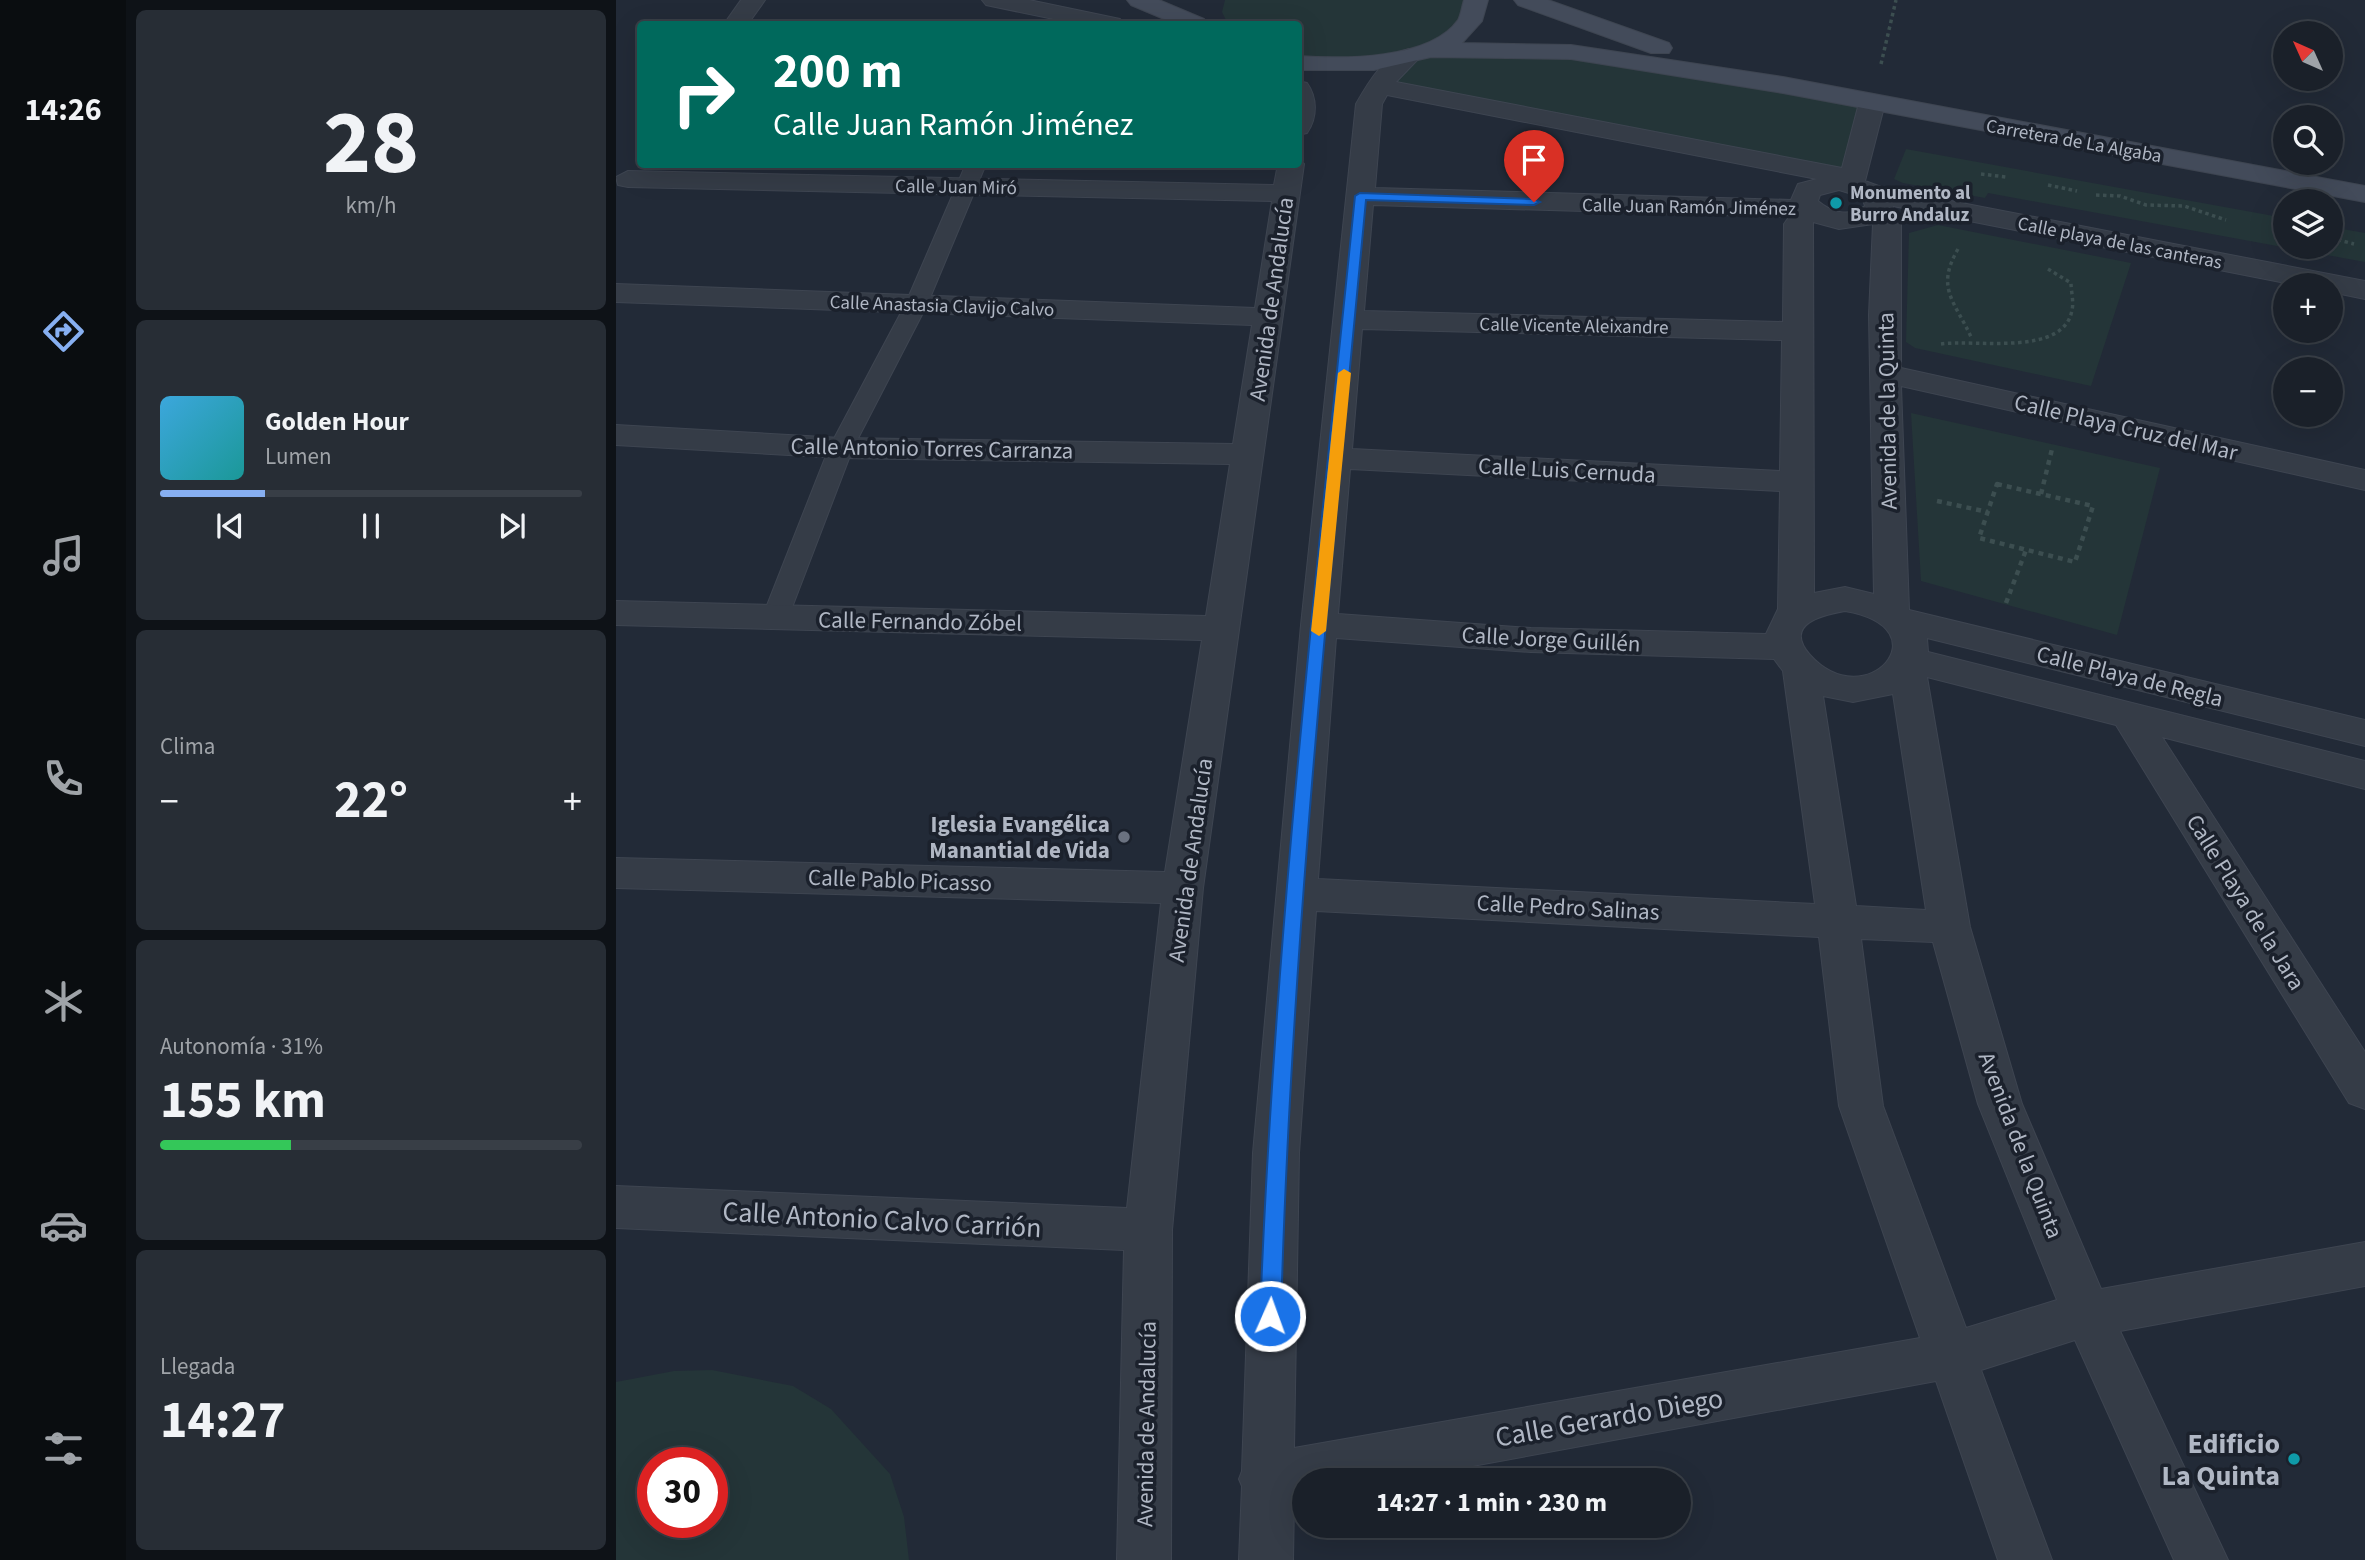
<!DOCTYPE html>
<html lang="es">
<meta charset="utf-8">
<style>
body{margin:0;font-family:"Source Sans 3",sans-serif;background:#272d35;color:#f1f3f6;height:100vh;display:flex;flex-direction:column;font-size:26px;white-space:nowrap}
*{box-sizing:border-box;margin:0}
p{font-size:23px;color:#9fa3a8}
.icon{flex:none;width:38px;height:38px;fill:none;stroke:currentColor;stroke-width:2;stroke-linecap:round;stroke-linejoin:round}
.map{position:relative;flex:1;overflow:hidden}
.sheet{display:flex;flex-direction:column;gap:10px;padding:10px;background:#0e1217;width:490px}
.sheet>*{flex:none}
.hud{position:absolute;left:21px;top:21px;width:665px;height:147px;border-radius:7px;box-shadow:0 7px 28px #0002,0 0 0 2px #383e46;background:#00695c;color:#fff;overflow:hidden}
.needle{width:46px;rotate:315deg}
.tools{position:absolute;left:1657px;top:21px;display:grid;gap:14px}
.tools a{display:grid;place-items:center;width:70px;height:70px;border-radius:50%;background:#1a2029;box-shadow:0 7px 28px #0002,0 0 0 2px #383e46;font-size:35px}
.speed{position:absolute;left:21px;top:1447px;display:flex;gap:14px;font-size:35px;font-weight:700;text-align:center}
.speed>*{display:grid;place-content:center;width:91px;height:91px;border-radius:50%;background:#1a2029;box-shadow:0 7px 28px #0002,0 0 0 2px #383e46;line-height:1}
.speed .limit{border:10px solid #d22;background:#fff;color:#111}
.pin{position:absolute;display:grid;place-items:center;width:60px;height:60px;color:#fff;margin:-72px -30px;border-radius:50% 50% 50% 0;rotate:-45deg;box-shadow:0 0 7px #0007}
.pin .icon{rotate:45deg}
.me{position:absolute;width:77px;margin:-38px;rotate:2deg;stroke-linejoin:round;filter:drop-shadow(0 0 5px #0008)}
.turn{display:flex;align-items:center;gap:24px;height:147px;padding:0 21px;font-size:32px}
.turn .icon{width:91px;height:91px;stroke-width:2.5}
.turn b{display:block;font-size:49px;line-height:60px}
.big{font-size:52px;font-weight:700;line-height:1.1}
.sheet .card{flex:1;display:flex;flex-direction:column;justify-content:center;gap:10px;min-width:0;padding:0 24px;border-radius:10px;background:#272d35}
.sheet .dial{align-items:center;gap:0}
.dial b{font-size:91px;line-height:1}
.song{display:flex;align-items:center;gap:21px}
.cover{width:84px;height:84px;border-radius:10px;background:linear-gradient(135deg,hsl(200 70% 55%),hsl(180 70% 35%))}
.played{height:7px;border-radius:4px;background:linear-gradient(90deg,#87aff1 25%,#383e46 25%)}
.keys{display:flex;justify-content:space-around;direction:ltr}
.heat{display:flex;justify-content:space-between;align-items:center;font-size:38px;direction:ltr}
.charge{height:10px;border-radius:5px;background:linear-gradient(90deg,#34c759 31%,#383e46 0)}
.trip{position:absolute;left:676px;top:1468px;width:399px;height:70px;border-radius:35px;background:#1a2029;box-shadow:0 7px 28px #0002,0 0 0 2px #383e46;font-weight:700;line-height:70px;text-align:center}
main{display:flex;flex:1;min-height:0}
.tabs{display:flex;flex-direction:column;width:126px;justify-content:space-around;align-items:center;background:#0a0d10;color:#9fa3a8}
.tabs .icon{width:49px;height:49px}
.tabs .on{color:#87aff1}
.tabs b{font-size:32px;color:#f1f3f6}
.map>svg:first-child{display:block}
</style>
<main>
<nav class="tabs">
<b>14:26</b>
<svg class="icon on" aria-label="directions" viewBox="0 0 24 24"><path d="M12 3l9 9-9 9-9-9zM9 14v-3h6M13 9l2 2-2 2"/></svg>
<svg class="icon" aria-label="music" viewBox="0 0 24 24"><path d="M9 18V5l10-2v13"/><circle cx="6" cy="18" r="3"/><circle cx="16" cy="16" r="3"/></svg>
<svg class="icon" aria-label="phone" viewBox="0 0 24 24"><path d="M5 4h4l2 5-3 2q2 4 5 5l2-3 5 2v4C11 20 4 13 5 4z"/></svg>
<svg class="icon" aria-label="climate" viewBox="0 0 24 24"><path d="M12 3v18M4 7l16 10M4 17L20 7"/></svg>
<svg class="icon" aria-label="car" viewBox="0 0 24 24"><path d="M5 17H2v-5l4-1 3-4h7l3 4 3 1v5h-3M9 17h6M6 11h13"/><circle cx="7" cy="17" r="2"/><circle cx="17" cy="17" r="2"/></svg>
<svg class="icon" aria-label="filters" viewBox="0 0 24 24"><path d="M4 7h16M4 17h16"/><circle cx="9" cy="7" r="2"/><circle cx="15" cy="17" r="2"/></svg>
</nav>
<section class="sheet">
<div class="card dial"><b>28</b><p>km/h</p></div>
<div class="card">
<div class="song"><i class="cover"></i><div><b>Golden Hour</b><p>Lumen</p></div></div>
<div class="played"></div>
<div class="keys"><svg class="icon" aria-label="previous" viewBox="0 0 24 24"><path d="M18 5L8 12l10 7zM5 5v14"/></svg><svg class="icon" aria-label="pause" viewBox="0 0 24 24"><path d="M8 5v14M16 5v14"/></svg><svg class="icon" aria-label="next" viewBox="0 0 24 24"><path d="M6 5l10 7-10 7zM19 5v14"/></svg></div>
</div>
<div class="card"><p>Clima</p>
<div class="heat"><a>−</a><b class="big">22°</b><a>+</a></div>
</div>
<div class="card"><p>Autonomía · 31%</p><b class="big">155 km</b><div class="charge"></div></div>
<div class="card"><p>Llegada</p><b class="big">14:27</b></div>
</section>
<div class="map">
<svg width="1749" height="1560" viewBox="0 0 1749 1560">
<rect width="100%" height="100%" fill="#222a37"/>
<g fill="#243538" fill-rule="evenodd">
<path d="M609,0h242c-1,7 -1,15 -5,21 -31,43 -117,39 -163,38l-1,-35h-70l-6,-12z"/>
<polygon points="900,49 1256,103 1236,178 766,81 793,56"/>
<polygon points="1290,149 1669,218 1670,247 1715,247 1715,227 1749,233 1749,262 1372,193 1369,198 1287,183 1278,179"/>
<polygon points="1322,225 1515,263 1475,386 1299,348 1290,342 1293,233"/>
<polygon points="1295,413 1544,468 1501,635 1305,581"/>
<path d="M96,1370l81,16 38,23 59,65 14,43 5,43h-293v-178l58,-11zM37,1463h59v59h-59z"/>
</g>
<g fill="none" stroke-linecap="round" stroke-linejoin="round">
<defs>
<polygon id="lane" points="350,164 370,164 311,305 237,448 172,618 168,624 159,627 150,624 146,618 213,448 289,305"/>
<g id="street">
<polygon points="125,0 149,0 132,24 108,24"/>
<polygon points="366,0 413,0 504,19 507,24 462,24 370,5"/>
<path d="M793,49l9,2 3,5 -25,26 446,86 17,-65 4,-5h18l4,5 -20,78 19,7 481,93v18l-34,-7v-7h-35l-403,-79 -1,4 9,14v144l464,102v20l-464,-104 8,224 456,110v26l-438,-108 1,14 437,109v28l-203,-52 203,315v57l-16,-6 -233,-378 -189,-48 43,250 52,177 79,185 264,-47v44l-245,45 108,229h-54l-99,-220 -94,30 71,190h-54l-62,-179 -540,99h-92v17l-10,2 -1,61h-54l3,-74 -3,-7 3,-8 11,-318 48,-528 55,-521c12,-21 28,-49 53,-55zM771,95l430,84 -19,5 -7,16 -416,-12 7,-84zM1223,190l23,7 3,9c-16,11 -33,7 -47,-5l2,-6zM757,205l416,12 -5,7 -1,98 -419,-11zM1197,222l26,7 34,-5 -4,91 5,279 -29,-7 -31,6zM746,329l420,11 -2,131 -428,-22zM734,469l430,22 -2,118 -12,25 -235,-6 -193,-14zM1229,611c100,17 21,106 -35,44 -27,-31 12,-40 35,-44zM720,638l195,14 243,7 9,12 32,233 -497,-25zM1277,694l33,216 -70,-4 -33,-210 30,6zM700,911l503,26 20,169 81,232 -626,110 5,-295zM1245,939l72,3 45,162 79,196 -91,28 -83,-222z"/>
<path d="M682,81l9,2c10,14 11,34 0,50l-9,2z"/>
<polygon points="682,158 688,164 587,888 556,1230 555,1560 501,1560 508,1250 0,1228 0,1186 511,1208 545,903 0,888 0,858 549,872 586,640 0,625 0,601 590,616 614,464 225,458 0,445 0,425 225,438 617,444 636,325 0,302 0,284 639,308 656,201 12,187 2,185 0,177 12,171 658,185 662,164 682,164"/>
</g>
<g id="secondary">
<polygon points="511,0 543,0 588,19 591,24 560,24 515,5"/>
<path d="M848,0h24l-6,21 -20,22 109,2 212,32 582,109v16l-582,-109 -212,-34 -140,-2 -57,13h-76v-14c44,3 132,4 160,-36 3,-5 4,-14 6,-20z"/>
<polygon points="898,0 932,0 1053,43 1056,48 1053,53 1035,53 902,5"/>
</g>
</defs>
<use href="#lane" stroke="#3e4551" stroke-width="2"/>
<use href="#street" stroke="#3e4551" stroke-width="2"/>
<use href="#secondary" stroke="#3e4551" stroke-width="2"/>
<g stroke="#3c4e50" stroke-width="3.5" stroke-dasharray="3.5 3.5" stroke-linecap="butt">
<polyline points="1265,64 1280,0"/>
<polyline points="1365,174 1390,177"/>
<polyline points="1432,185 1461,191"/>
<polyline points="1480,195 1504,196 1530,205 1568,206 1610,220"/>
<polyline points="1715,238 1738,244"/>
<path d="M1342,249c-23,40 -3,52 14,90"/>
<path d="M1325,344c35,-5 123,13 131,-34 2,-8 -1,-19 -1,-27l-23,-14"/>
</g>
<g stroke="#3c4e50" stroke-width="4.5" stroke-dasharray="5 5" stroke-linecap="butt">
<polygon points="1381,484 1477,506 1459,562 1363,538"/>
<polyline points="1425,494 1436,449"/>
<polyline points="1321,501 1372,512"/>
<polyline points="1390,603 1410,550"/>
</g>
<use href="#lane" fill="#353c47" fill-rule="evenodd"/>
<use href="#street" fill="#353c47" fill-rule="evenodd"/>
<use href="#secondary" fill="#434b5a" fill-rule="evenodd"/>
</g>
<path fill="#1a73e8" stroke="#114b97" stroke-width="2" d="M744,193l174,6 6,3 -6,3 -168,-5c-35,371 -75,744 -85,1116l-3,7 -8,3 -7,-3 -3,-7c14,-374 57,-747 95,-1120z"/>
<polygon fill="#f59e0b" points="728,369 735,373 710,631 703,636 695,631 722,373"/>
<g fill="#0f9aa8" stroke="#1b212c" stroke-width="2.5">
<circle cx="1220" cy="203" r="7"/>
<circle cx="1678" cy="1459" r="7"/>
</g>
<circle fill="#6b7280" stroke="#1b212c" stroke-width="2.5" cx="508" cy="837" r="7"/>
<g text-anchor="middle" stroke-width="7" stroke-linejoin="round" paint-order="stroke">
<g font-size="19" fill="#b0b7c4" stroke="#1b212c">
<text transform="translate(1458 140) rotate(10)" y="7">Carretera de La Algaba</text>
<text transform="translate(340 186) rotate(1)" y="7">Calle Juan Miró</text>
<text transform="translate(1073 206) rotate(1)" y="7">Calle Juan Ramón Jiménez</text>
<text transform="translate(1504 242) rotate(11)" y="7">Calle playa de las canteras</text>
<text transform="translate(326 305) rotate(2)" y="7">Calle Anastasia Clavijo Calvo</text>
<text transform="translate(958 325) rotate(1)" y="7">Calle Vicente Aleixandre</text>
</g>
<g font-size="19" font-weight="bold" fill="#b0b7c4" stroke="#1b212c" text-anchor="start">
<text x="1234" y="199">Monumento al<tspan x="1234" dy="22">Burro Andaluz</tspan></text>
</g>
<g font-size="23" fill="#b0b7c4" stroke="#1b212c">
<text transform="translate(655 299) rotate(-82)" y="8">Avenida de Andalucía</text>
<text transform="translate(1271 411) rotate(-91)" y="8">Avenida de la Quinta</text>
<text transform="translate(1510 427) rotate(13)" y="8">Calle Playa Cruz del Mar</text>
<text transform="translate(316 448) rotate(1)" y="8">Calle Antonio Torres Carranza</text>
<text transform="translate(951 470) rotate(3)" y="8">Calle Luis Cernuda</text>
<text transform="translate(304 621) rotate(1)" y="8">Calle Fernando Zóbel</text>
<text transform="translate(935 639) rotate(3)" y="8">Calle Jorge Guillén</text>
<text transform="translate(1514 676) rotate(14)" y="8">Calle Playa de Regla</text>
<text transform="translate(574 860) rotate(-82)" y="8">Avenida de Andalucía</text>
<text transform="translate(284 880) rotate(2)" y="8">Calle Pablo Picasso</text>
<text transform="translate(1630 902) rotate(58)" y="8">Calle Playa de la Jara</text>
<text transform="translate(952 907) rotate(3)" y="8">Calle Pedro Salinas</text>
<text transform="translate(1405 1145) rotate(69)" y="8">Avenida de la Quinta</text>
<text transform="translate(530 1424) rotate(-89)" y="8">Avenida de Andalucía</text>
</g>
<g font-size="23" font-weight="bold" fill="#b0b7c4" stroke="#1b212c" text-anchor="end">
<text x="494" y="832">Iglesia Evangélica<tspan x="494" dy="26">Manantial de Vida</tspan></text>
</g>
<g font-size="28" fill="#b0b7c4" stroke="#1b212c">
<text transform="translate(266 1219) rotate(3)" y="10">Calle Antonio Calvo Carrión</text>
<text transform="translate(993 1417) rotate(-10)" y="10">Calle Gerardo Diego</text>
</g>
<g font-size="28" font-weight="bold" fill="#b0b7c4" stroke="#1b212c" text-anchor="end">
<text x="1664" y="1453">Edificio<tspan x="1664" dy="32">La Quinta</tspan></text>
</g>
</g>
</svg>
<div class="tools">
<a><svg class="needle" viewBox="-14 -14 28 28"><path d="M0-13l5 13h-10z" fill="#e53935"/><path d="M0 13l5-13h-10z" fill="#9fa3a8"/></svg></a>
<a><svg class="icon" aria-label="search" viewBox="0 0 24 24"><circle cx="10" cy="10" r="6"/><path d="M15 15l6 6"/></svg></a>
<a><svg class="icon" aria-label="layers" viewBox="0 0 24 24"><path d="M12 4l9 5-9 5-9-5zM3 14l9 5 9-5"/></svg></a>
<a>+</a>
<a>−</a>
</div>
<div class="speed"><div class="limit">30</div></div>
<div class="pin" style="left:918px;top:202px;background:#d93025"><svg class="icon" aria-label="arrive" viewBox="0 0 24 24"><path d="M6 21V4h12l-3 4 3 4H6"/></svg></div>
<svg class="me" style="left:654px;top:1316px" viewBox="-20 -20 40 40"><circle r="17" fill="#1a73e8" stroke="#fff" stroke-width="3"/><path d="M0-11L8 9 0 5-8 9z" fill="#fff"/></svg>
<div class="trip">14:27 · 1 min · 230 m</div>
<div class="hud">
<div class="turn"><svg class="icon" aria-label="right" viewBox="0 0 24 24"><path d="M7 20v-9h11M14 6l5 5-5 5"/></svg><div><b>200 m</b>Calle Juan Ramón Jiménez</div></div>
</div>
</div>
</main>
